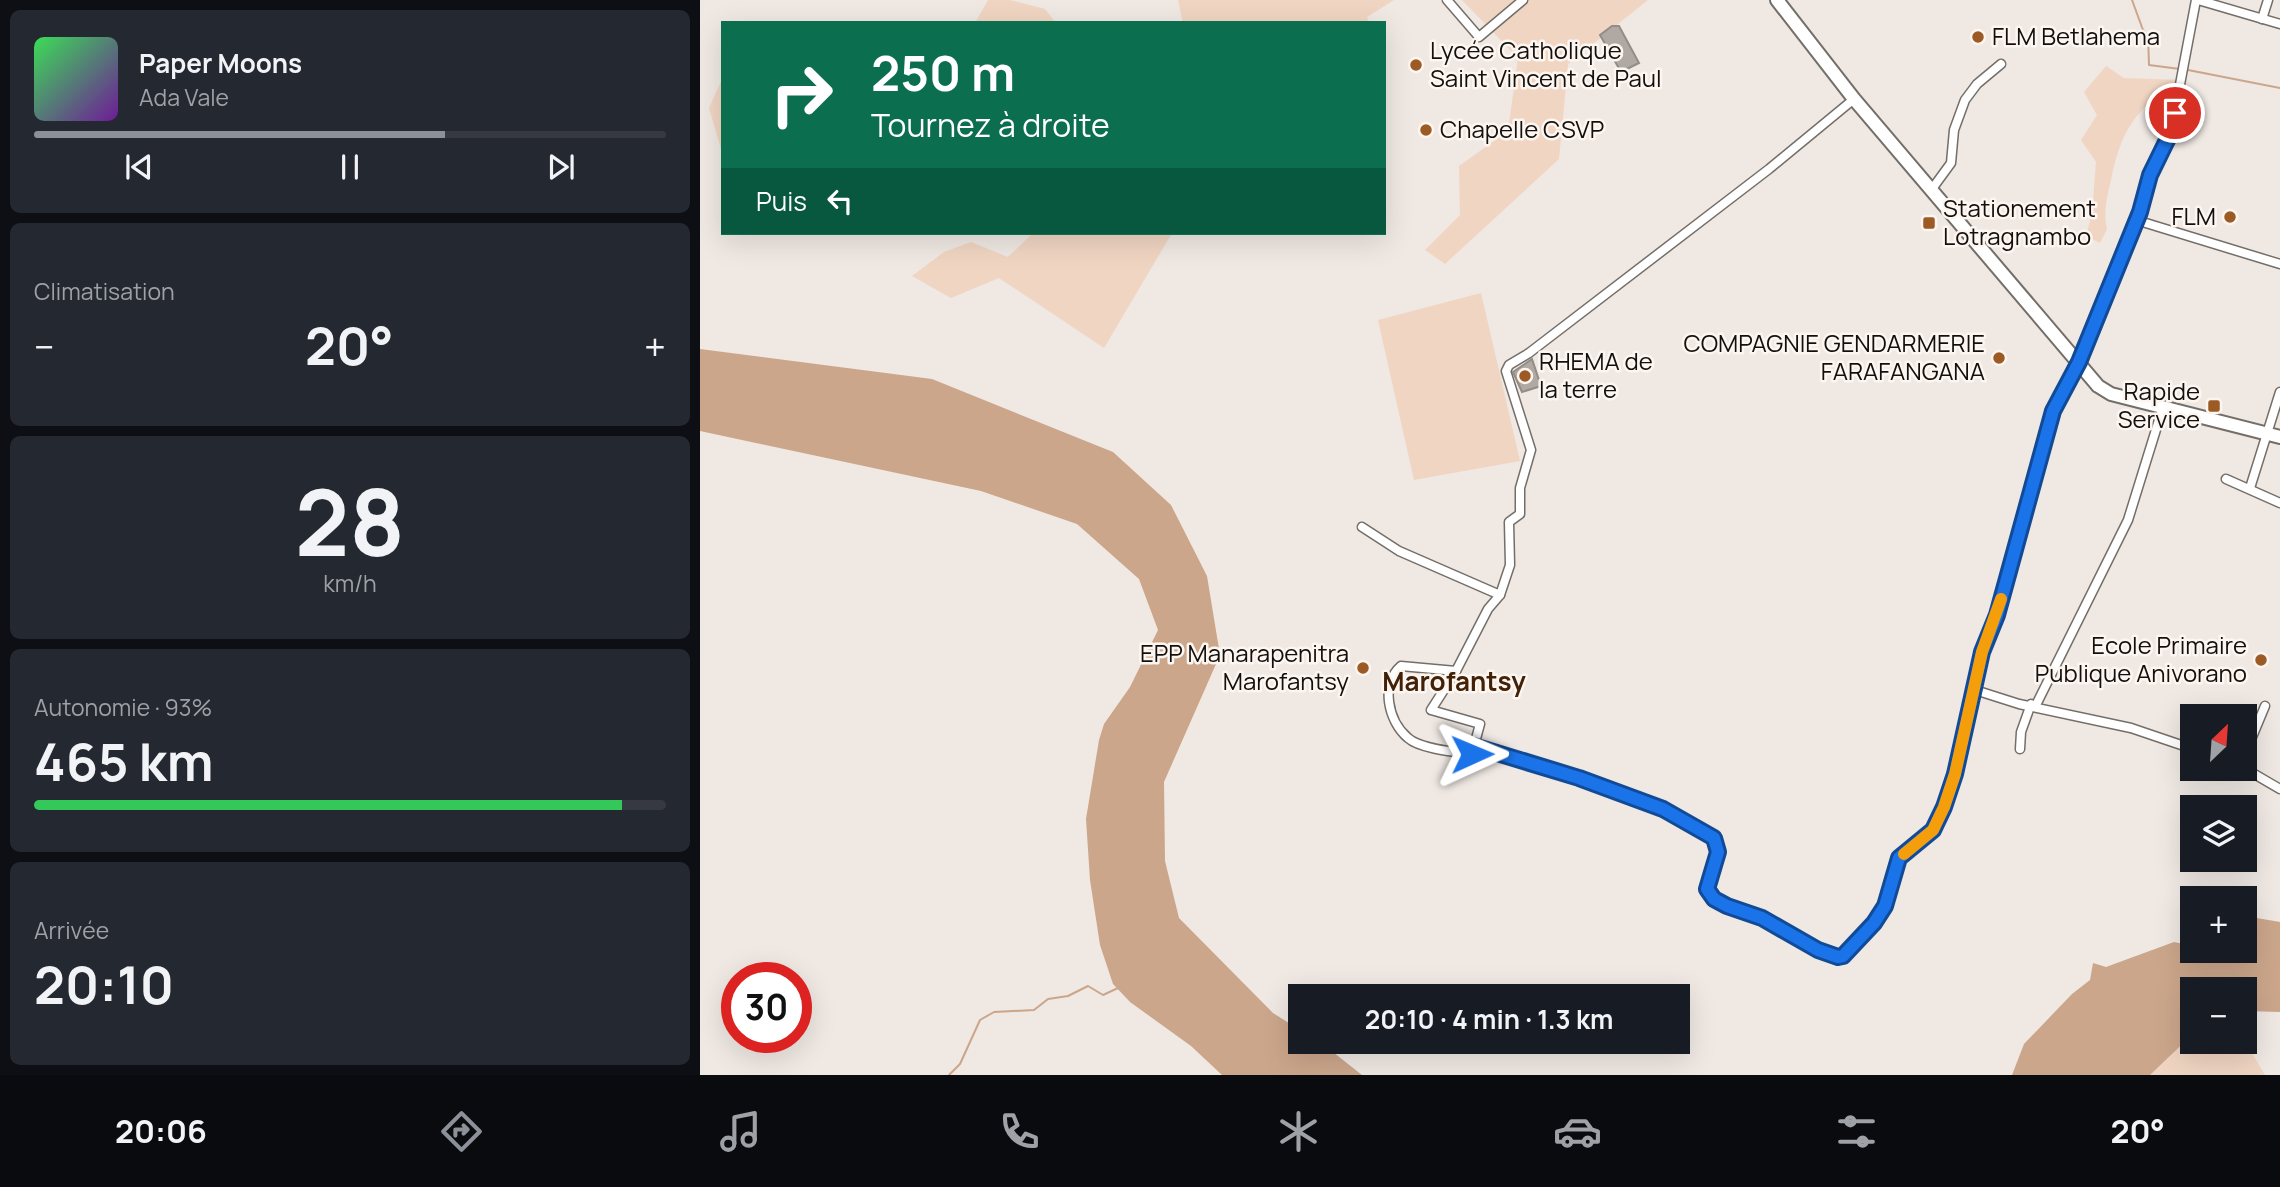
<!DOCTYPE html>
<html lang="fr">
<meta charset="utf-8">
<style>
body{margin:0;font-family:Manrope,sans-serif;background:#242831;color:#f1f3f6;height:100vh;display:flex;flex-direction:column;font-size:26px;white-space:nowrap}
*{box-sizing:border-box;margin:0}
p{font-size:23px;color:#9ea1a6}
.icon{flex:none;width:38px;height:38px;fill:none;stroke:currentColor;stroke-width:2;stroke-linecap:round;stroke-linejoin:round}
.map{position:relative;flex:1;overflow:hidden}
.details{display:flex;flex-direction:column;gap:10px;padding:10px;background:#0d0f14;width:700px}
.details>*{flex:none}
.guide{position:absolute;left:21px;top:21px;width:665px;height:214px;border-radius:0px;box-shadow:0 7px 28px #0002;background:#0b6e4f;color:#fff;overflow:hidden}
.needle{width:46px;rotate:25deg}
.tools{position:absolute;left:1480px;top:704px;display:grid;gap:14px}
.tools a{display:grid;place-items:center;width:77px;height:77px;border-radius:0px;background:#171b24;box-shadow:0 7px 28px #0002;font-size:35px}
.speed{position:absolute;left:21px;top:962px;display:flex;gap:14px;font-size:35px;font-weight:700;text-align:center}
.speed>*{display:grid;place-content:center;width:91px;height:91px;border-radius:50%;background:#171b24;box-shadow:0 7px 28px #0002;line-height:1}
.speed .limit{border:10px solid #d22;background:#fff;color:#111}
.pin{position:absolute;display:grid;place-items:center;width:60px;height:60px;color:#fff;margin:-30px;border:4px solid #fff;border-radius:50%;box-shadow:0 2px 7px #0007}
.me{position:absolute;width:77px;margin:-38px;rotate:89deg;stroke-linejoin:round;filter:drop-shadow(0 0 5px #0008)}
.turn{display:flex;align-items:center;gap:24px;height:147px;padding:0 35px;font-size:32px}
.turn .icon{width:91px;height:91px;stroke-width:2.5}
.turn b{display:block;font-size:49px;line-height:60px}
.then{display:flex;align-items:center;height:66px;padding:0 35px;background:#0003;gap:14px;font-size:26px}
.big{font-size:52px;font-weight:700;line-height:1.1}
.details .widget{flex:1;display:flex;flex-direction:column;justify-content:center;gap:10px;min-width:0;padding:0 24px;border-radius:10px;background:#242831}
.details .dial{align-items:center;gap:0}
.dial b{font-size:91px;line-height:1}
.song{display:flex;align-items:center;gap:21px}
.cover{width:84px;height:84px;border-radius:10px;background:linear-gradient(135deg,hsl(130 70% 55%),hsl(280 70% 35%))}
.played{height:7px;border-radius:4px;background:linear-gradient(90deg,#8c9099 65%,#363941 65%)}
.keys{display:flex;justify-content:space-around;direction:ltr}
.heat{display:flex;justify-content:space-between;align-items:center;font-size:38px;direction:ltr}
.charge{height:10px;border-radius:5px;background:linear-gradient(90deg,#34c759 93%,#363941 0)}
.trip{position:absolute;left:588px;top:984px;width:402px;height:70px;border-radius:0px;background:#171b24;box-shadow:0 7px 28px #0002;font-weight:700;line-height:70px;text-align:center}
.dock{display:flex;height:112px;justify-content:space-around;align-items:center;background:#090b0e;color:#9ea1a6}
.dock .icon{width:49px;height:49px}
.dock .current{color:#8c9099}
.dock b{font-size:32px;color:#f1f3f6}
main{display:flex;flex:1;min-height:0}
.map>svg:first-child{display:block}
</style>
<main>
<section class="details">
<div class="widget">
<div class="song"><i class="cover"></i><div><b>Paper Moons</b><p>Ada Vale</p></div></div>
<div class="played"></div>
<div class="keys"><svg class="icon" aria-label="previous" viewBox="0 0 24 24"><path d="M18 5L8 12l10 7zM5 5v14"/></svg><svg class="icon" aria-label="pause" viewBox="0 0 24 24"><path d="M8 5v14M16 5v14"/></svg><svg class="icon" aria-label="next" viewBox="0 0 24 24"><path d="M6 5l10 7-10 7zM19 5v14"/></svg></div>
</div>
<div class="widget"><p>Climatisation</p>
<div class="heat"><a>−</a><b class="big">20°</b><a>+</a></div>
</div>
<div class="widget dial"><b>28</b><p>km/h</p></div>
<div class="widget"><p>Autonomie · 93%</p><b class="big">465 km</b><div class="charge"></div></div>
<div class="widget"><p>Arrivée</p><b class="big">20:10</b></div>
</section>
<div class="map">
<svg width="1580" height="1075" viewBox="0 0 1580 1075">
<rect width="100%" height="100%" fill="#efe8e3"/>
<g fill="#f0d5c2">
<polygon points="288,0 310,0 345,9 356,23 275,23"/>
<polygon points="478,0 694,0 667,17 669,23 483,23"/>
<polygon points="762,0 948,0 868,64 859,159 745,264 725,250 760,215 759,166 808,131 818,58"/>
<path d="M1406,66l18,12 55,2c-43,29 -58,49 -68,100 -4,17 -8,32 -4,49l-7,14 -14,-7 6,-23 4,-51 -15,-22 16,-25 -13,-23z"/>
<polygon points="23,77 23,156 9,108"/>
<polygon points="333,233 472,233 404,348 299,278 251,298 212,276 244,252 271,242 308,257"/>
<polygon points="781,293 820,461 714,480 678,320"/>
<polygon points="1493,1034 1493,1041 1545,1041 1565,1075 1450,1075"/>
</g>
<g fill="#cba68b">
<polygon points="0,349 232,379 413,452 471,505 507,576 520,655 464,782 465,861 479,918 573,1013 600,1030 600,1041 619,1041 662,1075 522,1075 491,1046 430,1002 413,984 400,945 390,880 386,819 399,740 404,724 430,687 458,630 439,579 377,524 281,491 0,431"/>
<polygon points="1545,916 1580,922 1580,1012 1545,1011 1545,989 1493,989 1493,1034 1450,1075 1312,1075 1324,1044 1372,994 1390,980 1393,963 1406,967 1474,942 1493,946 1493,950 1545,950"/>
</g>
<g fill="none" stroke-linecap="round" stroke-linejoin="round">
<g stroke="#cba68b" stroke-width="2">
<polyline points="1432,0 1443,30 1448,35 1449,65 1480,69"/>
<polyline points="1488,70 1580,88"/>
<polyline points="249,1075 260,1064 280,1020 294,1012 334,1010 348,999 368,996 388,986 403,995 418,988"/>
</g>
</g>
<g fill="#afa8a3" stroke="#938d88" stroke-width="2">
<polygon points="912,26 919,26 939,63 921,72 900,35"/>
<polygon points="832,359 841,386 822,392 813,372"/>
</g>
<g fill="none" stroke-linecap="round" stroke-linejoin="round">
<defs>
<g id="minor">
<polyline points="747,0 779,37 823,0"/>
<polyline points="1498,0 1580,24"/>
<polyline points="1562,19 1568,0"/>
<polyline points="1232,189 1251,163 1254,130 1265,100 1277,84 1301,64"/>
<polyline points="1436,220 1580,264"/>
<polyline points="1526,479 1580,503"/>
<polyline points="1550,488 1580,392"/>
<polyline points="662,527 699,551 800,595"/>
<polyline points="756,671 731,710 780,724 774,746 879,777 963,809 1014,838 1018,852 1007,889 1014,899 1026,906 1062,918 1118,950 1138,957 1144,956 1174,923 1185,906 1199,858 1233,830 1244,807 1255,774 1282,652 1297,615 1353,411 1379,362 1440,212 1450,175 1471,132 1496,0"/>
<polyline points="1275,690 1319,704 1431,728 1493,749"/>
<polyline points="1336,705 1428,520 1463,407"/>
<path d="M774,746l-2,8c-16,-2 -52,-5 -64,-16 -20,-17 -28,-54 -7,-72l55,5 32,-62 12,-14 10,-30 -1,-43 11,-8v-26l11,-38 -25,-79 3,-6 20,-12 240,-184 85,-70"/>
<polyline points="1320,749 1321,732 1331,704"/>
<polyline points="1545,754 1565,706"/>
<polyline points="1544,768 1580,789"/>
</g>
<polyline id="secondary" points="1077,0 1154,99 1398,386 1411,394 1580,437"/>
</defs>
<use href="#minor" stroke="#746e69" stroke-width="11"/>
<use href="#secondary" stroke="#746e69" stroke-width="16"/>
<use href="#minor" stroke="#fff" stroke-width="8"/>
<use href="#secondary" stroke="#fff" stroke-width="12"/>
</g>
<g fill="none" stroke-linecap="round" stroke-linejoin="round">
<defs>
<polyline id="route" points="772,754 774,746 879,778 963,809 1014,838 1018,852 1007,889 1014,899 1027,906 1062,918 1118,950 1138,957 1143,956 1174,923 1185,906 1199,858 1233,830 1244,807 1255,774 1282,652 1297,615 1353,411 1379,362 1440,212 1450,175 1471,132 1475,113"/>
</defs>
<use href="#route" stroke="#114b97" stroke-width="18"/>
<use href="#route" stroke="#1a73e8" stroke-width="12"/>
<polyline stroke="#f59e0b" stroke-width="12" points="1204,854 1233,830 1244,807 1255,774 1282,652 1301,599"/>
</g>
<g fill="#9c5b25" stroke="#fdf5f0" stroke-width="2.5">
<circle cx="1278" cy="37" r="7"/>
<circle cx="716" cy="65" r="7"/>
<circle cx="726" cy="130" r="7"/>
<circle cx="1530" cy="217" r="7"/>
<rect x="1222" y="216" width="14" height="14" rx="3.5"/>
<circle cx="1299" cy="358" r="7"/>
<circle cx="825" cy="376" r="7"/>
<rect x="1507" y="399" width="14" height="14" rx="3.5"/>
<circle cx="1561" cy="660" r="7"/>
<circle cx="663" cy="668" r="7"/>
</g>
<g text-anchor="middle" stroke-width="5" stroke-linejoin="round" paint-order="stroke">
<g font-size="24" fill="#12100e" stroke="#fdf5f0" text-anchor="start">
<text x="1292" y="45">FLM Betlahema</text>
<text x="730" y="59">Lycée Catholique<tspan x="730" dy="28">Saint Vincent de Paul</tspan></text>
<text x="740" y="138">Chapelle CSVP</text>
<text x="1243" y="217">Stationement<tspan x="1243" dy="28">Lotragnambo</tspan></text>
<text x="1516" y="225" text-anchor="end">FLM</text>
<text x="1285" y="352" text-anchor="end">COMPAGNIE GENDARMERIE<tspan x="1285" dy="28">FARAFANGANA</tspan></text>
<text x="839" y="370">RHEMA de<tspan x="839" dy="28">la terre</tspan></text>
<text x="1500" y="400" text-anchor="end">Rapide<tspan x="1500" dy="28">Service</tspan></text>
<text x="1547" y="654" text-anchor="end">Ecole Primaire<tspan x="1547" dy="28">Publique Anivorano</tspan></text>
<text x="649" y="662" text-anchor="end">EPP Manarapenitra<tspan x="649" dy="28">Marofantsy</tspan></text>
</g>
<g font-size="26" font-weight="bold" fill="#412208" stroke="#fdf5f0">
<text x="754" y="691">Marofantsy</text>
</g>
</g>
</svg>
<div class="tools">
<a><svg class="needle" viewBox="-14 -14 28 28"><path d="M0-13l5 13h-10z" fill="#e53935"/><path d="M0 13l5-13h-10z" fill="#9ea1a6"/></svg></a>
<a><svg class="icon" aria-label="layers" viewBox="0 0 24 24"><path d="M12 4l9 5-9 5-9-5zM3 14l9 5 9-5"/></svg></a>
<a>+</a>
<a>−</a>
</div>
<div class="speed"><div class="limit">30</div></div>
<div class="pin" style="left:1475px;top:113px;background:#d93025"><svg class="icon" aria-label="arrive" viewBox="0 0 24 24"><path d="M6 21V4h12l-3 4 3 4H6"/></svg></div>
<svg class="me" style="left:772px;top:754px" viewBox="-20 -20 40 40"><path d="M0-17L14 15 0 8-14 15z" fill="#1a73e8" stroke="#fff" stroke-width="4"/></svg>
<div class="trip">20:10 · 4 min · 1.3 km</div>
<div class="guide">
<div class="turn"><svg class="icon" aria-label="right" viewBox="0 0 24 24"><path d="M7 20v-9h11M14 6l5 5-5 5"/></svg><div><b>250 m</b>Tournez à droite</div></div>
<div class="then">Puis<svg class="icon" aria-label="left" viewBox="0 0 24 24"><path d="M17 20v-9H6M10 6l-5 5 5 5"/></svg></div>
</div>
</div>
</main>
<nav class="dock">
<b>20:06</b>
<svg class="icon current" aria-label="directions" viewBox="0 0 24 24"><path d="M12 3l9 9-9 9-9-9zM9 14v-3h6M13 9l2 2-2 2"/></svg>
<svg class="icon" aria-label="music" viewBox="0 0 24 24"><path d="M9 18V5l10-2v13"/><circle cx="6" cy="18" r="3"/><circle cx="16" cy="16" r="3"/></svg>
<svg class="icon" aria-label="phone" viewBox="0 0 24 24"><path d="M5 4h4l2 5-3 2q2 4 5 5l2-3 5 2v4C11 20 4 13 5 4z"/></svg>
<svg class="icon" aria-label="climate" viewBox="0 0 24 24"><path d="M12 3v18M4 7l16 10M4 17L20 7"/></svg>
<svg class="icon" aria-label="car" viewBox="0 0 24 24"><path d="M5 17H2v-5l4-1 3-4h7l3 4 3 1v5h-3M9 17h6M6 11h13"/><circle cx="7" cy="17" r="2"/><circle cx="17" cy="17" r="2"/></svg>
<svg class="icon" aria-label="filters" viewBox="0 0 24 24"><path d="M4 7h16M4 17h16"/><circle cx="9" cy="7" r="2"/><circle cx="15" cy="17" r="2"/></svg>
<b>20°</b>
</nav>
